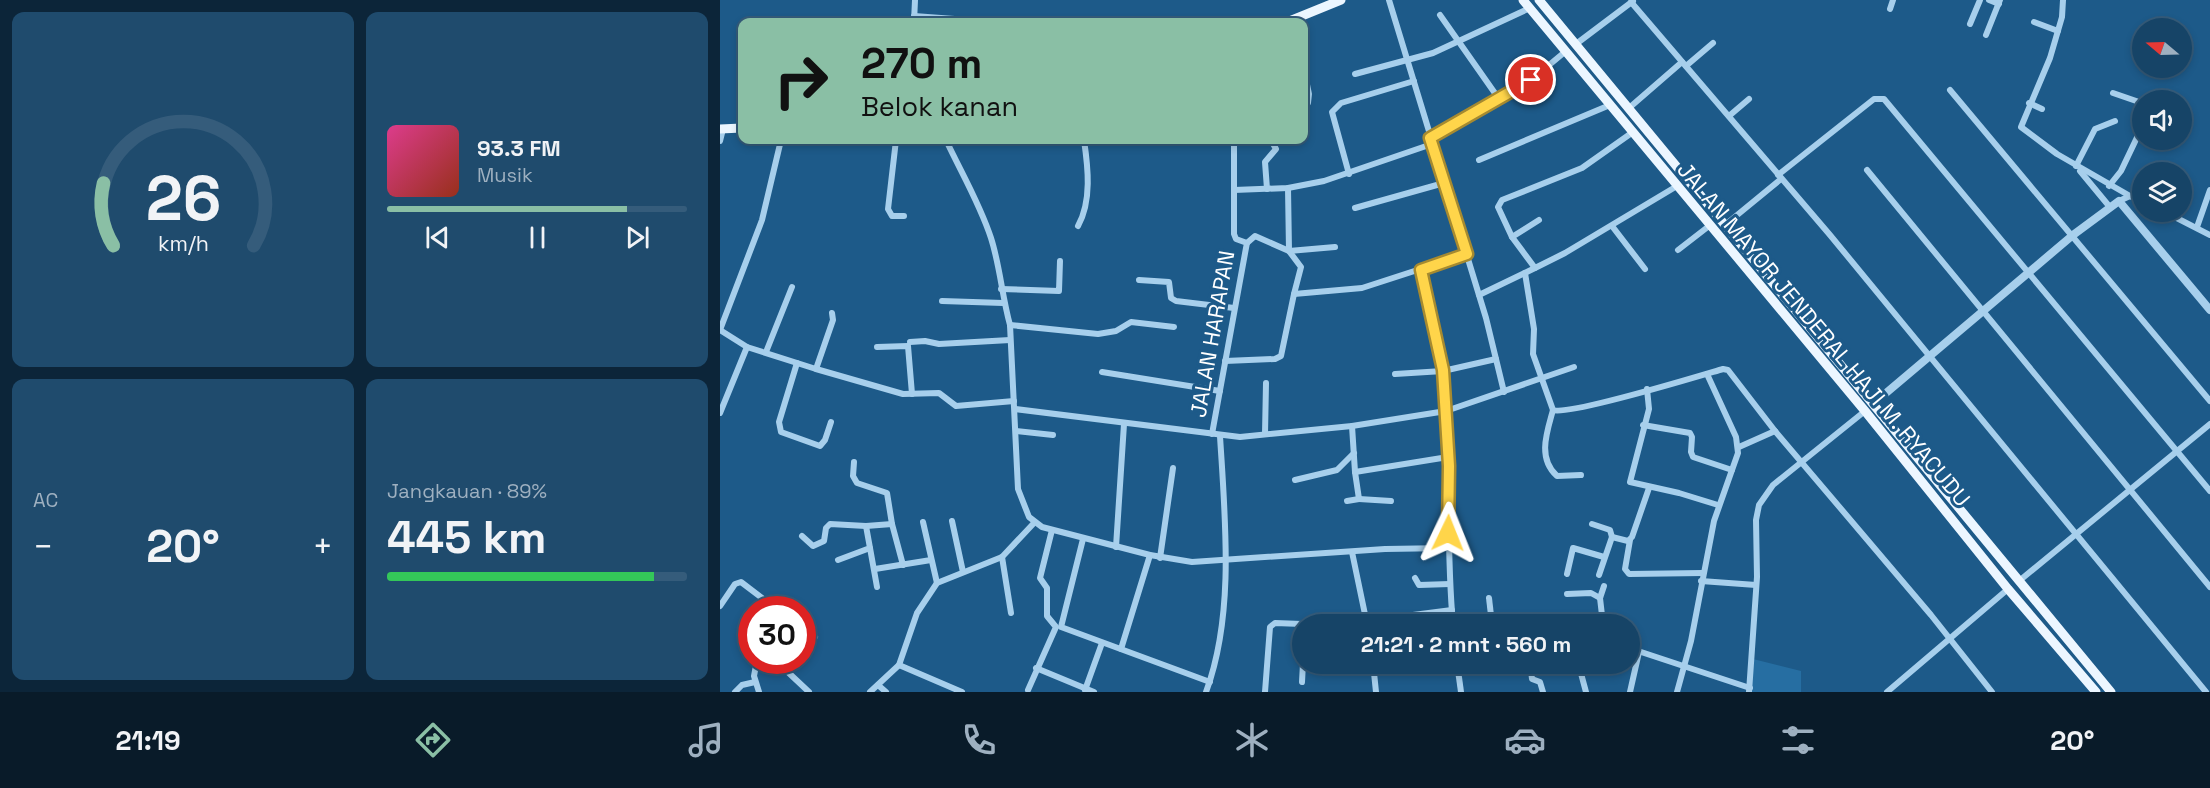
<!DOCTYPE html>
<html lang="id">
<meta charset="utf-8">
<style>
body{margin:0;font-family:"Space Grotesk",sans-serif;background:#1f4b6d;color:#f1f3f6;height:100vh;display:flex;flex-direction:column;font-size:22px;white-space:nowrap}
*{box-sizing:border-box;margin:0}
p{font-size:20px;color:#9eb0c0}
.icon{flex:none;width:33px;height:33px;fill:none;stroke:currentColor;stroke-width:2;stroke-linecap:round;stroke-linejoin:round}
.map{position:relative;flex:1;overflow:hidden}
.panel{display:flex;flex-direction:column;gap:12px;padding:12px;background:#0c2539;width:720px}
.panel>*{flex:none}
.hud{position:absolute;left:18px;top:18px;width:570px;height:126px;border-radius:12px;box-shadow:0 3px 9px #0003,0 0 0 2px #355c7b;background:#8abfa5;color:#111;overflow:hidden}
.needle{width:39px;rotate:289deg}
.buttons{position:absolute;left:1412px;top:18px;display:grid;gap:12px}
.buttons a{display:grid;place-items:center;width:60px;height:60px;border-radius:50%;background:#164467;box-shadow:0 3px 9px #0003,0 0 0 2px #355c7b;font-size:30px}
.speed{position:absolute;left:18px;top:596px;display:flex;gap:12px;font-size:30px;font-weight:700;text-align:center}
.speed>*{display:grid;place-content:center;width:78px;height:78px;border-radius:50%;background:#164467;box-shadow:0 3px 9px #0003,0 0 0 2px #355c7b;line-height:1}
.speed .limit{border:9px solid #d22;background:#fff;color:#111}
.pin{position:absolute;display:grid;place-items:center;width:51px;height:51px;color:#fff;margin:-26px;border:3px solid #fff;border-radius:50%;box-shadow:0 2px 6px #0007}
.me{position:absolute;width:66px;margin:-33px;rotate:2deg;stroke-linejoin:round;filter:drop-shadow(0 0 4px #0008)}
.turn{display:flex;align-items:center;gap:21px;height:126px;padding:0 24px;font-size:27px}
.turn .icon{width:78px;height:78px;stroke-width:2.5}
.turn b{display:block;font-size:42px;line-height:51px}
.big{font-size:45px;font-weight:700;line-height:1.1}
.panel .tile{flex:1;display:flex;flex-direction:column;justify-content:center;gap:9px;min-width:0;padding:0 21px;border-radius:12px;background:#1f4b6d}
.panel .dial{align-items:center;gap:0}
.dial svg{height:156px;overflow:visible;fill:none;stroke:#355c7b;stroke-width:7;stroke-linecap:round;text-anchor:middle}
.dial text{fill:#f1f3f6;stroke:none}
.song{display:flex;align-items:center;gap:18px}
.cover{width:72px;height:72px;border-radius:9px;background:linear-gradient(135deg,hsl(330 70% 55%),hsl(10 70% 35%))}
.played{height:6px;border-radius:3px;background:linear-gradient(90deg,#8abfa5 80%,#355c7b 80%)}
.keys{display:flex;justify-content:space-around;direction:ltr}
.heat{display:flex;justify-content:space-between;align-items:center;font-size:33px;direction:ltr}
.charge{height:9px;border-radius:4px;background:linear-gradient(90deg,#34c759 89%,#355c7b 0)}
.panel .tiles{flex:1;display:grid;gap:12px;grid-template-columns:repeat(2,1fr)}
.trip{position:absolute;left:572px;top:614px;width:348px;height:60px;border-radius:30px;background:#164467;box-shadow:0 3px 9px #0003,0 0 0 2px #355c7b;font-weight:700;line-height:60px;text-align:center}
.menu{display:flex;height:96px;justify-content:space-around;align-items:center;background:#091b29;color:#9eb0c0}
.menu .icon{width:42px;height:42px}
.menu .current{color:#8abfa5}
.menu b{font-size:27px;color:#f1f3f6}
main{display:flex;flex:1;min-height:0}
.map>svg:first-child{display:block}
</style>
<main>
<section class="panel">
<div class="tiles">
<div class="tile dial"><svg viewBox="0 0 100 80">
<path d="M14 69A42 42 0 1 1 86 69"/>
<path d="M14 69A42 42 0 0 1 9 37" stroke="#8abfa5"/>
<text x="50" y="56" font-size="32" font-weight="700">26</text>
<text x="50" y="72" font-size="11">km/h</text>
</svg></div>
<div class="tile">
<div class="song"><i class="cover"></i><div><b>93.3 FM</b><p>Musik</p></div></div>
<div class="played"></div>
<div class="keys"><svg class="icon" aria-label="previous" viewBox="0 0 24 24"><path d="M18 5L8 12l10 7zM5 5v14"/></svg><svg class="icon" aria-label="pause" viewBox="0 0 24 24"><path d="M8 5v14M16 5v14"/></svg><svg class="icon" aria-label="next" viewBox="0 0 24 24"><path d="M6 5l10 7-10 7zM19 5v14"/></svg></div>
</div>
<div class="tile"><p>AC</p>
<div class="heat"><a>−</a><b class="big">20°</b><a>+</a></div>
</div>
<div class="tile"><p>Jangkauan · 89%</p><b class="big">445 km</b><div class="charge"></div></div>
</div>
</section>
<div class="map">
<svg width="1490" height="692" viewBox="0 0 1490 692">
<rect width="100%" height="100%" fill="#1d5a89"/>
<polygon fill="#266ea2" points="1033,659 1081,671 1081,692 1031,692"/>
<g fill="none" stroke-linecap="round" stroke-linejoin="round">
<g stroke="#a7cfec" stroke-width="6">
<polyline points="669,0 766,318 784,392"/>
<polyline points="1269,0 1279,4"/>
<polyline points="1343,0 1342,17 1330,58 1301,127 1337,154 1410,196"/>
<polyline points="911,2 1110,235 1486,692"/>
<polyline points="1170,9 1173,0"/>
<polyline points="720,15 779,99"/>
<polyline points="194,16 248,20"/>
<polyline points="194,22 195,0"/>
<polyline points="1314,22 1338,31"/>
<polyline points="1250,24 1260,0"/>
<polyline points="1266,35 1280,0"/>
<polyline points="856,44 913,1"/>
<polyline points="966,66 993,43"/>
<polyline points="584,70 589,94 588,103 584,104"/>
<polyline points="635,74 713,53 810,8"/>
<polyline points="1230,90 1490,401"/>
<polyline points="1393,93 1422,103"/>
<polyline points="1309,103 1322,109"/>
<polyline points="909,108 962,62"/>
<polyline points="1009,116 1029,99"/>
<polyline points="710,138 811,80 846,51"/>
<polyline points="176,140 168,209 172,216 184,216"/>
<path d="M226,140c15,32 34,64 45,98 9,28 11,58 19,87l8,164 11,28 13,10 108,28 42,7 193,-13 63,-1"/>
<polyline points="0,141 3,129"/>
<polyline points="759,160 890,105"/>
<polyline points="1356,166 1375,129 1395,121"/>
<polyline points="1147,170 1490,587"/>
<polyline points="1360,171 1389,206"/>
<polyline points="629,174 612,112 621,103 694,81"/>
<polyline points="1058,175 1154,99 1164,99 1490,491"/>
<polyline points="1389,186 1401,171 1422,127"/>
<polyline points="568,188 569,251 581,267 574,294 642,288 747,254"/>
<polyline points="547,189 545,162 556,149 551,140"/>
<polyline points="514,190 568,188 604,181 712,144"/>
<polyline points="1399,201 1410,196 1422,201"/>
<polyline points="635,208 724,183"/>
<polyline points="1445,212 1490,235"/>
<polyline points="819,220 792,237 815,268 845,253 957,186"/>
<polyline points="1005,225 1061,179"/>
<path d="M358,226c14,-25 10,-59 6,-86"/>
<polyline points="892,226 925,269"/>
<polyline points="1477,227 1490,190"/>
<polyline points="792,237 778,207 782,200 862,168 913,132"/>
<polyline points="527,243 535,236 569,251 615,247"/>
<polyline points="958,250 989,226"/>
<path d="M701,271c8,33 19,68 22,102 9,84 2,167 10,251"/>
<path d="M805,273l9,56 -1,25 20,56c15,6 146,-34 170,-41l5,1 47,61 156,184 61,77"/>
<polyline points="419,280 449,282 451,298 456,301 514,308"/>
<polyline points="281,289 339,291 340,261"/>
<polyline points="759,295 815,268"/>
<polyline points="222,301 283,303"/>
<polyline points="290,325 378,334 396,331 411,322 454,327"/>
<polyline points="0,330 27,347 96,369 183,394 219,393 236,406 294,401"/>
<polyline points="0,330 42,220 61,140"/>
<polyline points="190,342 205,341 219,344 290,340"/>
<polyline points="157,347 188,346 192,394"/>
<polyline points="46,352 72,287"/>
<polyline points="505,361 555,359 561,356 574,294"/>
<polyline points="77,363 59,422 61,432 100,446 105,440 111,422"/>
<polyline points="96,369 113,320 112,313"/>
<polyline points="382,372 500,391"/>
<polyline points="675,374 723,371 776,359"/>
<polyline points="927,389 929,409 910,482 959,493 998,505"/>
<polyline points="295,409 520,437 632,426 726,411 854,367"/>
<path d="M833,410c-6,22 -16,48 4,66l24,-1"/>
<polyline points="0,413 27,347"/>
<polyline points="923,425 970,433 972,437 971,452 973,457 1012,470"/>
<polyline points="632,426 635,472 728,457"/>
<polyline points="296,431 333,435"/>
<polyline points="492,434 526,248 527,243 516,239 514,234 514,140"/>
<polyline points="545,434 546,383"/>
<polyline points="1019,447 1055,431"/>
<polyline points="134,462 133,476 137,483 167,493 172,524"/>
<polyline points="575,480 617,470 634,453"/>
<polyline points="639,499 671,501"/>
<polyline points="627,501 639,499 635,472"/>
<polyline points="232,521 243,572"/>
<polyline points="203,522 217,583"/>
<polyline points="872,524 890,530 892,537"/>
<polyline points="82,536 93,546 104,541 106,528 110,524 146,526"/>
<polyline points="363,539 341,627 490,682"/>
<polyline points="910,540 905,569 909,574 983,573"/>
<polyline points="396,547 404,424"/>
<polyline points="150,548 157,587"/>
<polyline points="632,552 647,624"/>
<polyline points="282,557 291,613"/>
<polyline points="440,558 453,468"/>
<polyline points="118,560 150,548 146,526 172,524 183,565"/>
<polyline points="155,569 211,560"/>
<polyline points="847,574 853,548 884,557"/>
<polyline points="879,575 892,537 908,541 912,537 929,488"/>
<polyline points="695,578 699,585 730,584"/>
<polyline points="981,581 1036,585"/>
<polyline points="1299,581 1490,424"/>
<polyline points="847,594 871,593 880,598"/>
<polyline points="769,598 772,624"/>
<polyline points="0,606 15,584 21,582 50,604"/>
<polyline points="46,609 50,604 58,609"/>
<polyline points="593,624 646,621 732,610"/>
<polyline points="883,624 880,598 884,586"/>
<polyline points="82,627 95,637"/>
<polyline points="32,628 29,634 32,639"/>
<polyline points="909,648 1030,688"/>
<polyline points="401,649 430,555"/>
<polyline points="37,660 34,676 39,692"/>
<polyline points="55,660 89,692"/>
<polyline points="653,663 656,692"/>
<polyline points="737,663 741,692"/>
<polyline points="810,663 812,679 820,682 823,692"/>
<polyline points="179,665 242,692"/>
<polyline points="859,666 866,692"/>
<polyline points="316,668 374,692"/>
<polyline points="582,682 583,663"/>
<polyline points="158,685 166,692"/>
<polyline points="308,690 336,627 327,616 327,588 320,578 332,530"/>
<polyline points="365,690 382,643"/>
<polyline points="15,692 22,685 35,682"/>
<polyline points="150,692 179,665 197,613 217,583 282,557 314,523"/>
<path d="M486,692c29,-78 19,-174 14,-256"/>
<polyline points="545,692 550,627 555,623 582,624"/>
<polyline points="910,692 919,652"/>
<polyline points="957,692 971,641 994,521 1018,453 1016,437 987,374"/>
<polyline points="1029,692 1037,577 1036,520 1039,505 1053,485 1145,411"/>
<polyline points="1167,692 1288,589"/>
</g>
<polyline stroke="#a7cfec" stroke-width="8" points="1153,404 1353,235 1399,201 1490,310"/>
<g stroke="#ecf6ff" stroke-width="9">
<polyline points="803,0 1145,411 1288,589 1376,692"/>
<polyline points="819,0 1391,692"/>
<polyline points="567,22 621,0"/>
<polyline points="0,129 22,128"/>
</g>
</g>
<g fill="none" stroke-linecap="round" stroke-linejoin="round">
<defs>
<polyline id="route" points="728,533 729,466 723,370 701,270 747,254 710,138 811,80"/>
</defs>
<use href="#route" stroke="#a68a30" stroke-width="15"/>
<use href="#route" stroke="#ffd54a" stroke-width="10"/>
</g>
<g text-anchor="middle" stroke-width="6" stroke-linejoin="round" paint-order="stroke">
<g font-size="22" fill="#fff" stroke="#1d5a89">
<text transform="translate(492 334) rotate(-80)" y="8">JALAN HARAPAN</text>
<text transform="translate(1104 334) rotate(50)" y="8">JALAN MAYOR JENDERAL HAJI M. RYACUDU</text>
</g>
</g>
</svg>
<div class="buttons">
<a><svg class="needle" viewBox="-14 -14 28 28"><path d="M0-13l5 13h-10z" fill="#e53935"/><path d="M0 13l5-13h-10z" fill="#9eb0c0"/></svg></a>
<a><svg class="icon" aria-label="sound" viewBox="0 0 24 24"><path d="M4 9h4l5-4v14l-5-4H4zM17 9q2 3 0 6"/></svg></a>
<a><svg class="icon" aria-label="layers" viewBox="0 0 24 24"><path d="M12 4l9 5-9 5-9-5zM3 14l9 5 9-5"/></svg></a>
</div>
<div class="speed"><div class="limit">30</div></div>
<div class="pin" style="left:811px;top:80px;background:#d93025"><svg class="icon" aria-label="arrive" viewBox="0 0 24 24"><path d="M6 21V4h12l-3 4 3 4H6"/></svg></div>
<svg class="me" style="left:728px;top:533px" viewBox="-20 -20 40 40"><path d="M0-17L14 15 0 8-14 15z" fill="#ffd54a" stroke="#fff" stroke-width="4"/></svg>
<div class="trip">21:21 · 2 mnt · 560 m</div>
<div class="hud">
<div class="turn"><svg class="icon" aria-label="right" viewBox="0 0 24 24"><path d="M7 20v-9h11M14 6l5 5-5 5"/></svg><div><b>270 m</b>Belok kanan</div></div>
</div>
</div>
</main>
<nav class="menu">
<b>21:19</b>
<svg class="icon current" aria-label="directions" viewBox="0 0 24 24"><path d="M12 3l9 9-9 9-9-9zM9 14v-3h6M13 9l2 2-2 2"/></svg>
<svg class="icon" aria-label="music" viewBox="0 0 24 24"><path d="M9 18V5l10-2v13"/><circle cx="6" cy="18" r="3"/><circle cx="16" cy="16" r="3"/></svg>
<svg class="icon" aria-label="phone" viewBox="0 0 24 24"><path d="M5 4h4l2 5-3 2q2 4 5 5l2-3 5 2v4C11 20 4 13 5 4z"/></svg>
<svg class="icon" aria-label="climate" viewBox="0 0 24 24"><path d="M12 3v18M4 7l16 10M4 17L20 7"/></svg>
<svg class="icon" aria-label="car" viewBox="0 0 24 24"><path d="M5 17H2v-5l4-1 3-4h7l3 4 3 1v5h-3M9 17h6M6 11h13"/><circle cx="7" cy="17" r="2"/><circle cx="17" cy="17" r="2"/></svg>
<svg class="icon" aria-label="filters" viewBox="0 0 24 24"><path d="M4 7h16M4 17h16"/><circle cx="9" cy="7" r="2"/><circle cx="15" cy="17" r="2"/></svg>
<b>20°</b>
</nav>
